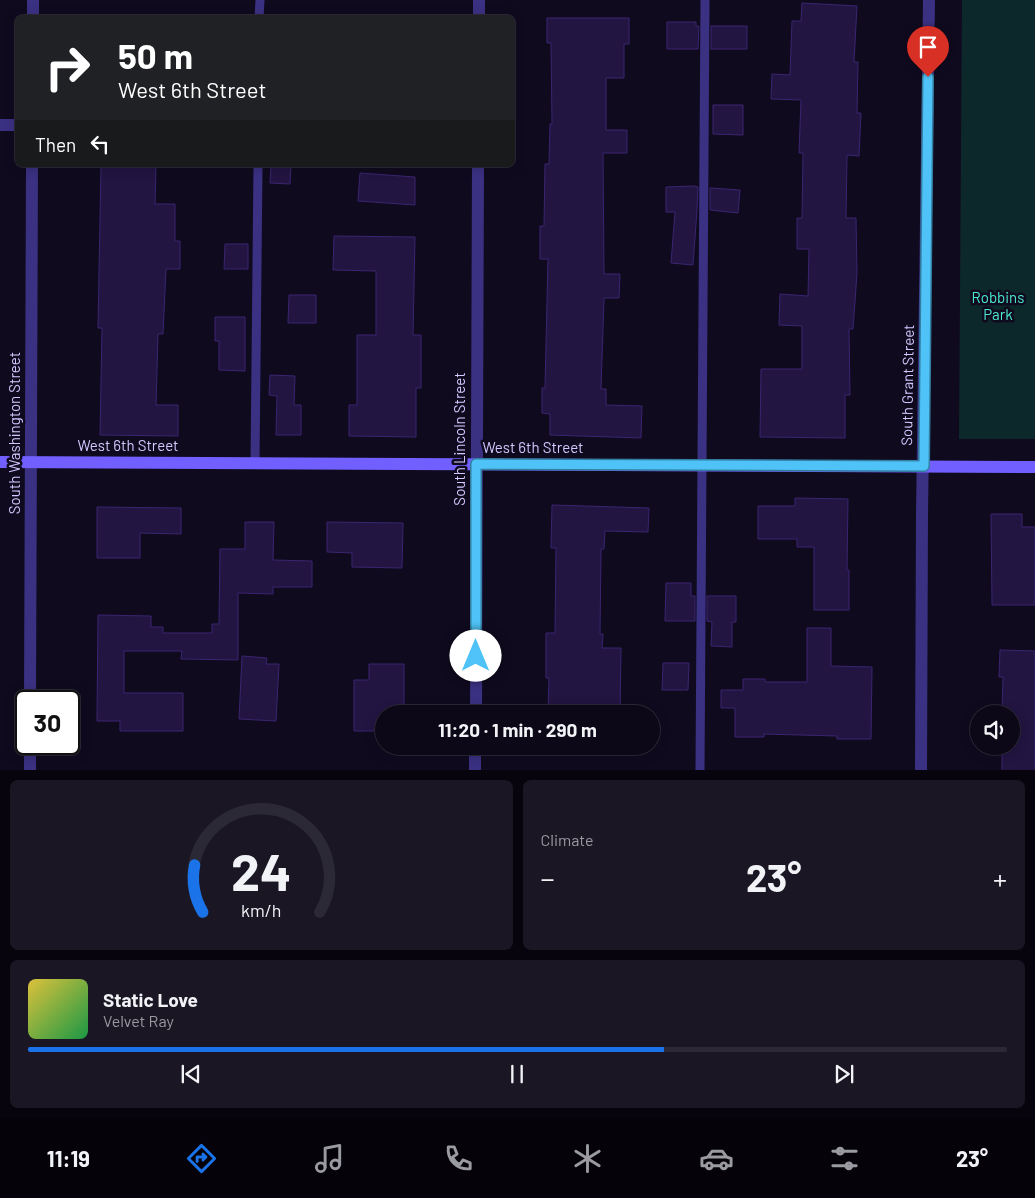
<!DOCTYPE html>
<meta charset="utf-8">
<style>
body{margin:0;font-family:Barlow,sans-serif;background:#1a1624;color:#f1f3f6;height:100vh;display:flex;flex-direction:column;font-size:19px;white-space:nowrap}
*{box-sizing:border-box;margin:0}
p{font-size:16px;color:#9a9aa1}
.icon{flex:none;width:28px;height:28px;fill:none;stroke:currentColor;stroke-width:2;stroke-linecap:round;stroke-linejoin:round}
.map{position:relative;height:770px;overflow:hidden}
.side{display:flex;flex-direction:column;gap:10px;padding:10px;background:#07040d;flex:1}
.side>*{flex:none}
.banner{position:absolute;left:15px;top:15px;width:500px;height:152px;border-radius:8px;box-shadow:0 2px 12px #0003,0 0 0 1px #2c2936;background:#202124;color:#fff;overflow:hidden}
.tools{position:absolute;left:970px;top:705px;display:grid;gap:10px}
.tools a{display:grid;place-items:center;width:50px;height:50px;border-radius:50%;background:#0c0817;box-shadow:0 2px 12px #0003,0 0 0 1px #2c2936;font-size:25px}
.speed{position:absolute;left:15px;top:690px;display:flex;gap:10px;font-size:25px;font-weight:700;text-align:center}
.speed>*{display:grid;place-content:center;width:65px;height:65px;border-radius:50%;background:#0c0817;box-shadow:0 2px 12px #0003,0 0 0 1px #2c2936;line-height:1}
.speed .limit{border:2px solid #111;border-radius:8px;background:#fff;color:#111}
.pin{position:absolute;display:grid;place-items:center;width:42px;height:42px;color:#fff;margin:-51px -21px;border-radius:50% 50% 50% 0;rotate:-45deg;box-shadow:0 0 5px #0007}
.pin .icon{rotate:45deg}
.me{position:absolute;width:55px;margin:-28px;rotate:0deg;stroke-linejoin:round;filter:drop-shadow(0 0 4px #0008)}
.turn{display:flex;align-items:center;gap:18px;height:105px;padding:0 20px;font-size:22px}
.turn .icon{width:65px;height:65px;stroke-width:2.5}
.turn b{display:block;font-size:35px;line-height:42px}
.then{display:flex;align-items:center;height:48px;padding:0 20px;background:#0003;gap:10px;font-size:19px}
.big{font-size:38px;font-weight:700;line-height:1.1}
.side .tile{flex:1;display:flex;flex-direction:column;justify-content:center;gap:8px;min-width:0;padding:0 18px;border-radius:8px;background:#1a1624}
.side .dial{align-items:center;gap:0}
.dial svg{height:130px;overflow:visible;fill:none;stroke:#2c2936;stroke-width:7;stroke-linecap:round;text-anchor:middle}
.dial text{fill:#f1f3f6;stroke:none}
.song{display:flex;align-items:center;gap:15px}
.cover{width:60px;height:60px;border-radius:8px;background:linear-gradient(135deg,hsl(50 70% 55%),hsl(140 70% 35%))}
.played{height:5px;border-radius:2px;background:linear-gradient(90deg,#1a73e8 65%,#2c2936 65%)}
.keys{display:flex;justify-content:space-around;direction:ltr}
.heat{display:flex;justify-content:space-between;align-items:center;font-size:28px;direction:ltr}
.side .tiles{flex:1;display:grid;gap:10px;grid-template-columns:1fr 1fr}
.tile:last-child{grid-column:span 2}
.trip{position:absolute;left:375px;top:705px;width:285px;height:50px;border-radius:25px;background:#0c0817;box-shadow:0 2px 12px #0003,0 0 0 1px #2c2936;font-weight:700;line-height:50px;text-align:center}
.tab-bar{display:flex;height:80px;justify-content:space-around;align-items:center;background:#050309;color:#9a9aa1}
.tab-bar .icon{width:35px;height:35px}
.tab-bar .active{color:#1a73e8}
.tab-bar b{font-size:22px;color:#f1f3f6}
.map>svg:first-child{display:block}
</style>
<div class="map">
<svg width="1035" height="771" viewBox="0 0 1035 771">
<rect width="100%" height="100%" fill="#100a1f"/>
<polygon fill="#0d282a" points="962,0 1035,0 1035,439 959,439"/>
<g fill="#221542" stroke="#3a2570">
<polygon points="802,3 857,6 854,62 858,62 857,113 861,113 859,156 847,155 846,218 856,218 857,273 853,329 849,329 850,395 845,395 845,438 760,437 761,369 802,369 802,326 779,325 780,294 808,296 809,249 797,249 797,218 802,218 803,153 799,153 801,100 771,99 772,74 790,75 792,21 801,21"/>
<polygon points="547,18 629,18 629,44 624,44 624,78 606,78 606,130 627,130 627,153 603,153 604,274 620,274 619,298 604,298 601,389 606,389 606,405 642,406 641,438 550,435 550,414 542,413 542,388 545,388 548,259 540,259 540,226 544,226 545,164 549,164 550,124 552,124 551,43 547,43"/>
<polygon points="667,22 696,22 696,26 699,26 698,49 667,49"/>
<rect x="711" y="26" width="36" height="23"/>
<polygon points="713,105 743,105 743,135 713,134"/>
<polygon points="101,165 156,165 155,204 175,204 175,241 180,241 180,269 166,269 163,334 158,334 156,405 178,405 178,436 100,435 102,328 98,328"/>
<polygon points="271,165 291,165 290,184 270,183"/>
<polygon points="360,173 415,177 415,205 358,201"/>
<polygon points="695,186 698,187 697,210 693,265 671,263 675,212 666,212 666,187"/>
<polygon points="710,188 740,190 738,213 710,210"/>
<polygon points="334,236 415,237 413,335 421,335 421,388 416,388 416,437 349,436 349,405 357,405 357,335 376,335 376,271 333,270"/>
<polygon points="225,244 248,244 248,269 224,269"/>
<polygon points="289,295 316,295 316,323 288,323"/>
<polygon points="215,317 245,317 245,371 219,370 219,341 215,341"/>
<polygon points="270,375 295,376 294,405 301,405 301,435 276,435 277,396 269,395"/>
<polygon points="795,498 848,499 847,570 849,570 849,610 814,610 814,547 797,547 797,539 758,539 758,506 795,506"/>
<polygon points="552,505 649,508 648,532 605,531 604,549 601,549 600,634 603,634 602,648 621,648 620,714 548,714 549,678 546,678 546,633 555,633 556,548 551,548"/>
<polygon points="97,507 181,508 181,534 140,533 140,558 97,558"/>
<polygon points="991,514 1022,514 1022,527 1035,527 1035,605 992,605"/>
<polygon points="245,522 274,522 273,560 312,561 312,587 273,587 273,594 238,593 238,660 181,659 182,651 124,651 124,693 183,693 183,731 120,731 120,721 97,721 98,615 151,616 151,627 163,627 163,633 212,633 212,624 219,624 220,549 245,549"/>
<polygon points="327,522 403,523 402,568 352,567 352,553 327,552"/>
<polygon points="666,583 691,583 691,596 695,596 695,621 665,621"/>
<polygon points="707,596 736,596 736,622 732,622 732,647 711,646 712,622 707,621"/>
<polygon points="807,628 831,628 831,666 872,667 871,739 837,739 837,736 764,734 764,737 735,737 735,708 721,708 721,690 743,690 743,679 765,679 765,682 807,682"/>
<polygon points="1000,650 1035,651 1035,771 1002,771 1002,746 1011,746 1011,714 1002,714 1003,677 999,677"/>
<polygon points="242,656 267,658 266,664 279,664 276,721 239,719"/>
<polygon points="663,663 689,663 688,690 662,690"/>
<polygon points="369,664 404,664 404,714 384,714 384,731 354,731 354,680 369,680"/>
</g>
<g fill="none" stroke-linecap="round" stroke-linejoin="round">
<g stroke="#3b3183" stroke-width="9">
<polyline points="259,18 260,0"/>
<polyline points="255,463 258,165"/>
<polyline points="700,771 705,0"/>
</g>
<g stroke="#3b3183" stroke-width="12">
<polyline points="33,18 33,0"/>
<polyline points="479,18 479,0"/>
<polyline points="0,125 18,125"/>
<polyline points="30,701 32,165"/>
<polyline points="476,714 478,165"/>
<polyline points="30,771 30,744"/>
<polyline points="475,771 475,746"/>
<polyline points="921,771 922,515 929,0"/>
</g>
<polyline stroke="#7160ff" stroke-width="12" points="0,462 1035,467"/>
</g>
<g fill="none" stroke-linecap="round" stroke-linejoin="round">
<defs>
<polyline id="route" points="476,656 476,464 924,466 928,77"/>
</defs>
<use href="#route" stroke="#337fa1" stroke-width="12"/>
<use href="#route" stroke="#4fc3f7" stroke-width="9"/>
</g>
<g text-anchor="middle" stroke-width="5" stroke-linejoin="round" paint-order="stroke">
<g font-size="15" fill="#4be9ce" stroke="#100a1f">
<text x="998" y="303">Robbins<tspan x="998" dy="17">Park</tspan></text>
</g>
<g font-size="15" fill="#d3c9ff" stroke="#100a1f">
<text transform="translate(908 385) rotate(-89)" y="5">South Grant Street</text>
<text transform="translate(15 433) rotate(-90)" y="5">South Washington Street</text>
<text transform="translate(460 439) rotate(-90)" y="5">South Lincoln Street</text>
<text x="128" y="451">West 6th Street</text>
<text x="533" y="453">West 6th Street</text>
</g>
</g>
</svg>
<div class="tools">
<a><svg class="icon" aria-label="sound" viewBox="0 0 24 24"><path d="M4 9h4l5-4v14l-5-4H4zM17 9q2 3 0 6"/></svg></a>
</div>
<div class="speed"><div class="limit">30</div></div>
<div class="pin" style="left:928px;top:77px;background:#d93025"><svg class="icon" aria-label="arrive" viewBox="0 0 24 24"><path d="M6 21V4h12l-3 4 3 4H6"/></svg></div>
<svg class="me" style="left:476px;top:656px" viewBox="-20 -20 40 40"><circle r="19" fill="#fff"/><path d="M0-13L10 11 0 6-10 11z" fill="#4fc3f7"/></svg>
<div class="trip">11:20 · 1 min · 290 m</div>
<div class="banner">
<div class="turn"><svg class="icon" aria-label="right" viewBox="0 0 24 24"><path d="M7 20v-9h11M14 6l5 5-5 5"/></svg><div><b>50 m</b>West 6th Street</div></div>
<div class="then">Then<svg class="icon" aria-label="left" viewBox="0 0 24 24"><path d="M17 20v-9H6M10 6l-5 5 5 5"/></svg></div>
</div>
</div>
<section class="side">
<div class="tiles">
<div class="tile dial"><svg viewBox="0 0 100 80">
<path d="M14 69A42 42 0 1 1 86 69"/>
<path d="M14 69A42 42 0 0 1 9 40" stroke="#1a73e8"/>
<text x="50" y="56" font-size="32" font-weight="700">24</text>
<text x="50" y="72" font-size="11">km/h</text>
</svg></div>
<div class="tile"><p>Climate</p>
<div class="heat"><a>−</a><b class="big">23°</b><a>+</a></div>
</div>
<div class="tile">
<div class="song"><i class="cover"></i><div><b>Static Love</b><p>Velvet Ray</p></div></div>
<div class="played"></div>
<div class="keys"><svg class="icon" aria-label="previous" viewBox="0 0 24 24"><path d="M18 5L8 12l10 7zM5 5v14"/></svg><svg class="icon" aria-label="pause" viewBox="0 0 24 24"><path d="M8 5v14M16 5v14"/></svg><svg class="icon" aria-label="next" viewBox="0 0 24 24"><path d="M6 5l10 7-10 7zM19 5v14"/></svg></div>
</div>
</div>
</section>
<nav class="tab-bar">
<b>11:19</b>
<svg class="icon active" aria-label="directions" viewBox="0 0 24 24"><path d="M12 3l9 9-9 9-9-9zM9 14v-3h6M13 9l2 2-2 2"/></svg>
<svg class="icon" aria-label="music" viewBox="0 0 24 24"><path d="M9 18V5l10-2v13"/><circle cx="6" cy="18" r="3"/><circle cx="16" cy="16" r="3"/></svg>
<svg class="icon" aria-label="phone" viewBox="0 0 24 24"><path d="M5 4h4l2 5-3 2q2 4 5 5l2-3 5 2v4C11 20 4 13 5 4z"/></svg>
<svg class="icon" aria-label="climate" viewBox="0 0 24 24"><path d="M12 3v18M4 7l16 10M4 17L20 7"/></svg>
<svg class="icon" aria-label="car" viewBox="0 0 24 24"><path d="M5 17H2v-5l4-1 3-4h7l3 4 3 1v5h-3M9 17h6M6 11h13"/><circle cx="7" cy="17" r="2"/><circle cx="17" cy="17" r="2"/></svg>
<svg class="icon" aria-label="filters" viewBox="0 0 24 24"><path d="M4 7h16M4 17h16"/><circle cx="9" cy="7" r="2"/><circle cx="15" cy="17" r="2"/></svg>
<b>23°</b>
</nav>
